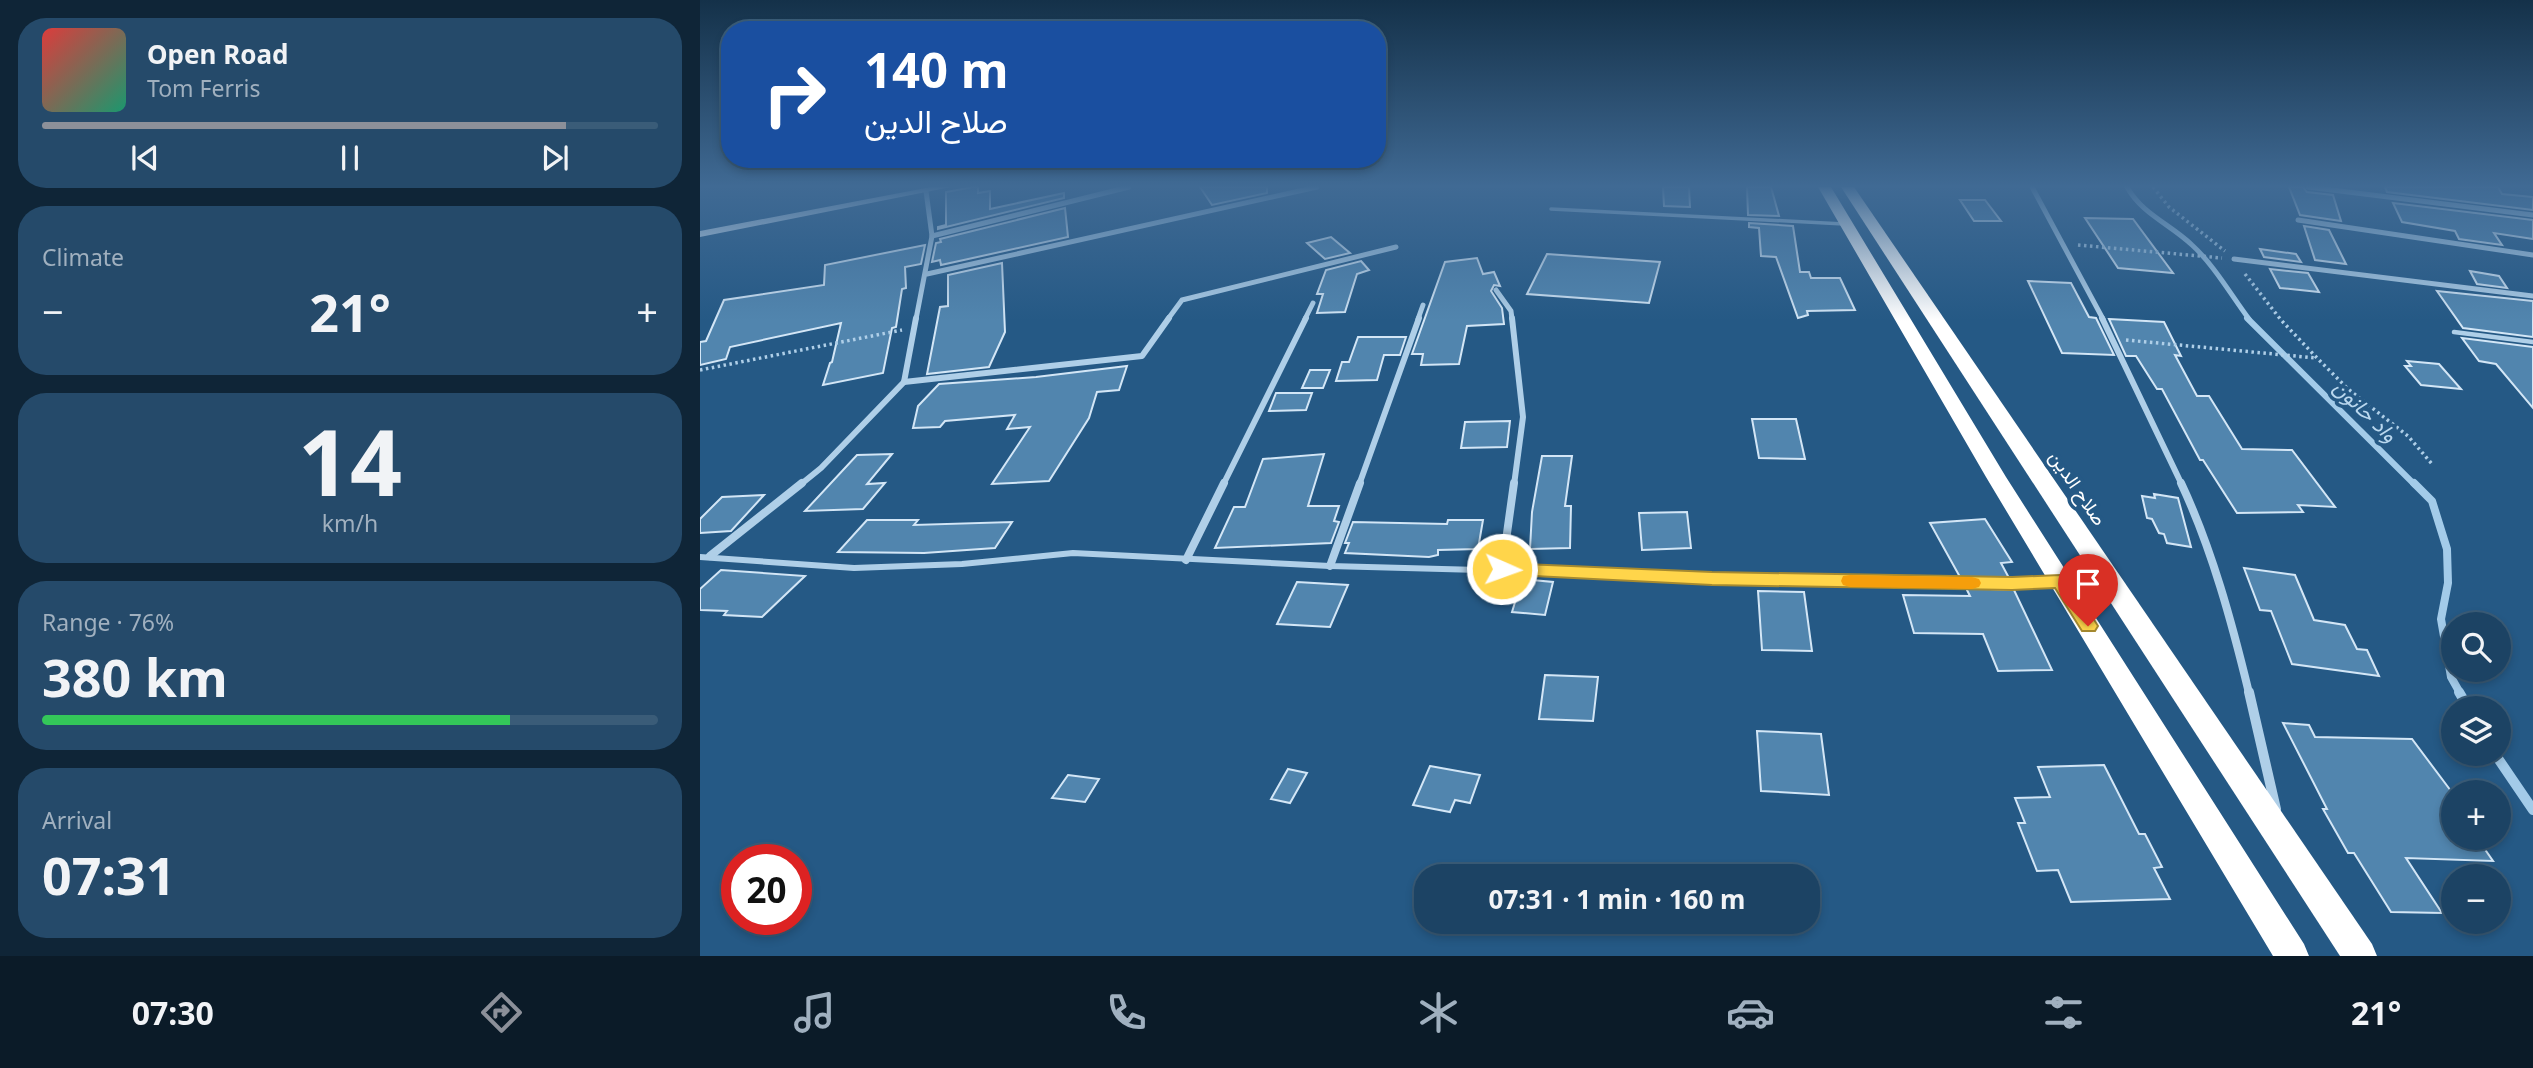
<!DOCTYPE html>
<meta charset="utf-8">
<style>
body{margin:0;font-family:"Noto Sans",Vazirmatn,sans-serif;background:#254a6a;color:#f1f3f6;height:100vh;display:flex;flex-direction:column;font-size:26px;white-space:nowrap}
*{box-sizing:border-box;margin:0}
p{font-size:23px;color:#a0b0bf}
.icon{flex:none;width:38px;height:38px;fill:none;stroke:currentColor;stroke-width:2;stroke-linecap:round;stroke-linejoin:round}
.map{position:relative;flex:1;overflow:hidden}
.drawer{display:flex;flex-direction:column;gap:18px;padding:18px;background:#0f2537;width:700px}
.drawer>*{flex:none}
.top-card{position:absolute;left:21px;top:21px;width:665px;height:147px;border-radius:28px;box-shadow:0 4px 10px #0003,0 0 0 2px #3a5c78;background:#1a4fa0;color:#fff;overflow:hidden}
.tools{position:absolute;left:1741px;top:612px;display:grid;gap:14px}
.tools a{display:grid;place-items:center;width:70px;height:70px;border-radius:50%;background:#1c4364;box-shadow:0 4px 10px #0003,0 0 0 2px #3a5c78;font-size:35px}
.speed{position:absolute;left:21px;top:844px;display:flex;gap:14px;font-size:35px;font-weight:700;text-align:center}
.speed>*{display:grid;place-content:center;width:91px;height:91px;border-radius:50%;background:#1c4364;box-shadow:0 4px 10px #0003,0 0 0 2px #3a5c78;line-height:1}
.speed .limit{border:10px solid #d22;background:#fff;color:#111}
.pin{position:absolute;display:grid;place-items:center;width:60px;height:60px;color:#fff;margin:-72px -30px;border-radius:50% 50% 50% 0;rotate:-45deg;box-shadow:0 0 7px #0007}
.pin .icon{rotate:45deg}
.me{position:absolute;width:77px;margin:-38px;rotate:92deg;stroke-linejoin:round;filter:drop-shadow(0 0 5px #0008)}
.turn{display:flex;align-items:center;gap:24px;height:147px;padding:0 28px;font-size:32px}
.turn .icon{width:91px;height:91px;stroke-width:2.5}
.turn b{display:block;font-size:49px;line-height:60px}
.big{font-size:52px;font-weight:700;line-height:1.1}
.drawer .card{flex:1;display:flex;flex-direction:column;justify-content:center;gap:10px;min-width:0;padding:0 24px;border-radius:28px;background:#254a6a}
.drawer .dial{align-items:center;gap:0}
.dial b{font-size:91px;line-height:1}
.song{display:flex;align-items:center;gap:21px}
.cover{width:84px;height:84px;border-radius:10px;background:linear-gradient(135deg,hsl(0 70% 55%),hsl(160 70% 35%))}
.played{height:7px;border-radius:4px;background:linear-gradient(90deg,#8c9099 85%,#3a5c78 85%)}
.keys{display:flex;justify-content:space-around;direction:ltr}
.heat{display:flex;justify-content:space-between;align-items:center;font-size:38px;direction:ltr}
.charge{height:10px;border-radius:5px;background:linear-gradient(90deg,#34c759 76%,#3a5c78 0)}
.trip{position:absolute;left:714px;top:864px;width:406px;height:70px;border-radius:28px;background:#1c4364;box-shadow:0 4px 10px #0003,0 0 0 2px #3a5c78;font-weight:700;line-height:70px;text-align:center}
.dock{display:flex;height:112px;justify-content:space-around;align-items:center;background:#0b1b28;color:#a0b0bf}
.dock .icon{width:49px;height:49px}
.dock .on{color:#8c9099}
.dock b{font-size:32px;color:#f1f3f6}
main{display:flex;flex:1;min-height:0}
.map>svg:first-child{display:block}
</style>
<main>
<section class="drawer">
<div class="card">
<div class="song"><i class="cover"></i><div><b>Open Road</b><p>Tom Ferris</p></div></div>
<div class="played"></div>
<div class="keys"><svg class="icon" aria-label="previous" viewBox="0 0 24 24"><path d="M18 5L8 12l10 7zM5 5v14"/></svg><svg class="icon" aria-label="pause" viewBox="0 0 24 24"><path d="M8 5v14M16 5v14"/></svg><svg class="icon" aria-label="next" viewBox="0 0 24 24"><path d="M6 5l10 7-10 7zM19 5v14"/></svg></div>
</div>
<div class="card"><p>Climate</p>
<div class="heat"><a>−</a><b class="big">21°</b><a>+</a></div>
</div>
<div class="card dial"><b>14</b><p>km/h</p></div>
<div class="card"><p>Range · 76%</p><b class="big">380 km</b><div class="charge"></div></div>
<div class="card"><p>Arrival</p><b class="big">07:31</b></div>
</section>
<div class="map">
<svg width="1833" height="956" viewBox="0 0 1833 956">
<rect width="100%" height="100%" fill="#255985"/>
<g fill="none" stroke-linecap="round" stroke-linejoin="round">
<path stroke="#a3cbe9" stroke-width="5" d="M1427,187c15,27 43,37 65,58 22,20 39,50 57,74"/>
<polyline stroke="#a3cbe9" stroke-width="6" points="1547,318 1715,485"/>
<polyline stroke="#a3cbe9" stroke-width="8" points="1714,483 1732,501 1747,549 1748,583 1741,619 1751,677 1760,693"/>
<g stroke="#a3cbe9" stroke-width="10">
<polyline points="1759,692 1769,709"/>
<polyline points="1795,754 1833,810"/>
</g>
</g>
<g fill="#5185ae" stroke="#d3e6f6" stroke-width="2">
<polygon points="273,187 278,187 278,193 290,191 290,209 364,193 364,198 238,229 238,227 246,225 246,192"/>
<polygon points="500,187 567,187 567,193 512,205"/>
<polygon points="963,187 989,187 990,207 964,206"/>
<polygon points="1047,187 1071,187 1079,216 1048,215"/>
<polygon points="1589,187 1603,187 1607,192 1633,195 1641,221 1600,215"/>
<polygon points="1685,187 1798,187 1802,194 1833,197 1833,210 1687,192"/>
<polygon points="1260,200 1285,200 1301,221 1274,221"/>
<polygon points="1693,203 1833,220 1833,239 1794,233 1802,245 1759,239 1755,231 1702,222"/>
<polygon points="365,208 368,237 241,265 240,260 232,262 236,243 241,242 240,239"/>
<polygon points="1385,218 1433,219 1473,273 1418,268"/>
<polygon points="1049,223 1093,226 1100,272 1109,272 1111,278 1140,278 1155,310 1107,311 1108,315 1098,318 1076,257 1061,256 1059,228 1049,227"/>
<polygon points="1604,226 1629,230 1646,264 1615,260"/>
<polygon points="631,237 650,253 625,259 607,243"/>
<polygon points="225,245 221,264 205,267 206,288 202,289 196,327 192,328 183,373 123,385 130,363 132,362 141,323 30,347 26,359 0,365 0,342 6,341 24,300 124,285 125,265"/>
<polygon points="1560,249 1596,254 1601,262 1564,257"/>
<polygon points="847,254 960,262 949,303 827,294"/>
<polygon points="777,258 783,274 794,272 800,286 794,285 791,291 802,308 804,324 767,326 759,364 721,365 723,354 712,354 745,262"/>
<polygon points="661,261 669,270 657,274 645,312 617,313 623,294 617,294 626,270"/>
<polygon points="302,263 305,332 289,367 227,374 240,307 248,306 248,275"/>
<polygon points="1570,269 1608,273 1619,292 1580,288"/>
<polygon points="1770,271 1799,276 1807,288 1777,284"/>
<polygon points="1328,281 1371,283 1389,317 1396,318 1414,355 1362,353"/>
<polygon points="1737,291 1833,301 1833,337 1763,328"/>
<polygon points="1409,319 1464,322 1481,356 1475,355 1497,396 1509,396 1542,449 1592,450 1635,507 1598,505 1603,512 1537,513 1503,460 1500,460 1462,389 1457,389 1436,356 1426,356"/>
<polygon points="658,337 706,337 700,355 684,355 677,380 636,381 642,362 649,362"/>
<polygon points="1762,338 1833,347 1833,408 1796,364 1779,361"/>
<polygon points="1707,361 1739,364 1761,389 1721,385 1705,366 1711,366"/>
<polygon points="427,366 419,390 397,392 389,418 349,481 292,484 330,427 307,429 315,415 245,421 240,427 213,428 218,406 239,384 336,377"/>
<polygon points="610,370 630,370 623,388 602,388"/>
<polygon points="576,393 612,393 606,410 569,411"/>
<polygon points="1052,419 1096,419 1105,459 1059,458"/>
<polygon points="810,421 807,447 761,448 765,422"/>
<polygon points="192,454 167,484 185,483 163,509 105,511 157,455"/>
<polygon points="624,454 608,506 639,506 634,521 639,522 631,543 515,548 534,507 545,507 563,459"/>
<polygon points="842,456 872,456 865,506 871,506 870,548 830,549 832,512"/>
<polygon points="1454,494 1478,498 1491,547 1467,543 1464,534 1459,533 1452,519 1447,518 1442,496 1455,498"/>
<polygon points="64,495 31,531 0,533 0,519 22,497"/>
<polygon points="987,512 991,548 942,550 939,513"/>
<polygon points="1285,519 1312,562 1301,563 1309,578 1260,577 1230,523"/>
<polygon points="167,520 218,520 214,525 312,522 295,548 224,553 138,552"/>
<polygon points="748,520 783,520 778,549 738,550 738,555 729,557 645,553 649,543 645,543 653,522 747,524"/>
<polygon points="1544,568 1595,575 1614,620 1645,625 1657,649 1667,650 1679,676 1592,664 1571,611 1560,610"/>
<polygon points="21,570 105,576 62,617 24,615 27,611 0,610 0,589"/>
<polygon points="822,579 853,582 845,615 812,612"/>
<polygon points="597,582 648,585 630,627 577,624"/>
<polygon points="1266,588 1314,590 1352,670 1298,671 1283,634 1214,633 1203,595 1270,596"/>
<polygon points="1058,591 1104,592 1112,651 1062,650"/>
<polygon points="845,675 898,677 893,721 839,719"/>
<polygon points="1583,723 1609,725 1615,737 1712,739 1754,795 1754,838 1777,838 1793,861 1706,858 1742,913 1691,912 1654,853 1648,853 1623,809 1627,809"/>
<polygon points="1057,731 1121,734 1129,795 1061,791"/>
<polygon points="1404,765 1439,834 1445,834 1462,867 1454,868 1470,899 1371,902 1358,870 1337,871 1318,823 1325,823 1315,798 1350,797 1338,767"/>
<polygon points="730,766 780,775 770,803 755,800 750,812 713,805"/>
<polygon points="588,769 607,773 590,803 571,799"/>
<polygon points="368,775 399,779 385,802 352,798"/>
</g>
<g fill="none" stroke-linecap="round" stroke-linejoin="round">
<g stroke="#afcfe8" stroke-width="3.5" stroke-dasharray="2.5 3.5" stroke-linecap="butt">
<polyline points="1453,187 1469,207 1525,251"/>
<polyline points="1378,245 1522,258"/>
<polyline points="1545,274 1581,320 1617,358 1648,389 1708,436 1732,464"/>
<polyline points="1426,340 1616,358"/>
<polyline points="0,370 202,330"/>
</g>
<polyline stroke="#afcfe8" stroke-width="3.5" points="851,209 1144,224"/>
<polyline stroke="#afcfe8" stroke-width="4.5" points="1754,332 1833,342"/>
<polyline stroke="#afcfe8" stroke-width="6" points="0,557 154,568 262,564 373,553 630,566 1312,584 1353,582"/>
<g stroke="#afcfe8" stroke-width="5">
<polyline points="1332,187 1403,319"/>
<polyline points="1608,187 1833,215"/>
<polyline points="1598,220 1833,255"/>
<polyline points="232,236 429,187"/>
<polyline points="1534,259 1833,296"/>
<polyline points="227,274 617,187"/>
<polyline points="796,290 811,311 812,319"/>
<polyline points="216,319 232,236 226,191"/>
<polyline points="468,319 482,300 696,247"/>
<polyline points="605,319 613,303"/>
<polyline points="718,319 723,305"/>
</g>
<g stroke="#afcfe8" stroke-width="6">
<polyline points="812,318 823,417 814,485"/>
<polyline points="1402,318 1482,485"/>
<polyline points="204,382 442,356 469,318"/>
<polyline points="100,485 121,468 204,382 216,318"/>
<polyline points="523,485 606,318"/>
<polyline points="659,485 719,318"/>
</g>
<g stroke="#afcfe8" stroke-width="8">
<path d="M1481,483c31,66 51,140 68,210"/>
<polyline points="10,556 102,483"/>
<polyline points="486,560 524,483"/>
<polyline points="630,566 660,483"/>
<polyline points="802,569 814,483"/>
</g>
<polyline stroke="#afcfe8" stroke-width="10" points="1549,692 1576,809"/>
<polygon fill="#d9e9f7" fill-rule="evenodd" points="231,187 251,187 0,237 0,231"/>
<g fill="#fff" fill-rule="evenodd">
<polygon points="1118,187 1131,187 1306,477 1604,944 1609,956 1573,956 1286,477"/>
<polygon points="1141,187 1154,187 1672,944 1677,956 1640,956"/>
</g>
</g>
<linearGradient id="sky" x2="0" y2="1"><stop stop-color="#143149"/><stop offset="0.58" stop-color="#406a94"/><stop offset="1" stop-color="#406a94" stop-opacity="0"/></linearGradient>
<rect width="1833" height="321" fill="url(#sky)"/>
<polygon fill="#ffd54a" stroke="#a68a30" stroke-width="2" points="802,563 1012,572 1312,577 1360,575 1367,577 1398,626 1395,631 1382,631 1355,588 1312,590 1012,585 795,574 793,569 795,565"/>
<polygon fill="#f59e0b" points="1150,575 1272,577 1279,579 1281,583 1279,587 1272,589 1150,587 1143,585 1141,581 1143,576"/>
<g text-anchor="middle" stroke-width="7" stroke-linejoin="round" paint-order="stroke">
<g font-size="19" fill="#fff" stroke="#255985">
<text transform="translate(1378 488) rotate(56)" y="7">صلاح الدين</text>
</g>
<g font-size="21" font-style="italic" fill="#bad8ef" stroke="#255985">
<text transform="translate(1665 411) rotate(44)" y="7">واد حانون</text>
</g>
</g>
</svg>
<div class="tools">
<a><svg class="icon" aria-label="search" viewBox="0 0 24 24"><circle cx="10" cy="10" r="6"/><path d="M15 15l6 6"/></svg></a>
<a><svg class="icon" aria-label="layers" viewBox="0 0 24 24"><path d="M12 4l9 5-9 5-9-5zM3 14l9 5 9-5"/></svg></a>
<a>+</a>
<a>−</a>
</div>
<div class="speed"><div class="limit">20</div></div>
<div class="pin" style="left:1388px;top:626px;background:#d93025"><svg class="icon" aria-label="arrive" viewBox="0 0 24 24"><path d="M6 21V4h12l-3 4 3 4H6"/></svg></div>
<svg class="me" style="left:802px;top:569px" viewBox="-20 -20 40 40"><circle r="17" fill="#ffd54a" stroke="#fff" stroke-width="3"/><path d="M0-11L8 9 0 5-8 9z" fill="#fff"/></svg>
<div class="trip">07:31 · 1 min · 160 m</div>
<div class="top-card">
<div class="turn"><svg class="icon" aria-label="right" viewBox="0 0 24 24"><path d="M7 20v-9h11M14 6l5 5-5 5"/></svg><div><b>140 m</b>صلاح الدين</div></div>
</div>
</div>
</main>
<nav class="dock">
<b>07:30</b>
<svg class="icon on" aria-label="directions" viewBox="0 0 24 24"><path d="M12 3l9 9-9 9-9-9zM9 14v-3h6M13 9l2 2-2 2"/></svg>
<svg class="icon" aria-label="music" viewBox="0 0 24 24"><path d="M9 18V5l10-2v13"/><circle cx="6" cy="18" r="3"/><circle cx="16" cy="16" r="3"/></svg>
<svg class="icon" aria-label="phone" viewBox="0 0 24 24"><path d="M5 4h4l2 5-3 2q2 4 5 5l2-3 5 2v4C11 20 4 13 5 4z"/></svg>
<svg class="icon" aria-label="climate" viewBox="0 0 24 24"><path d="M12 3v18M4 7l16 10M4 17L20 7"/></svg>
<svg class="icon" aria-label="car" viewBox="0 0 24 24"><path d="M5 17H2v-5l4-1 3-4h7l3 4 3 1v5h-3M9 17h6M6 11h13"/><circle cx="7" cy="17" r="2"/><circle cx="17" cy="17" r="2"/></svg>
<svg class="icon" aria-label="filters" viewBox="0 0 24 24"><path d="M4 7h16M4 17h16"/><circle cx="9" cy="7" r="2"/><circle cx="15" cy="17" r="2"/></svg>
<b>21°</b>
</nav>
